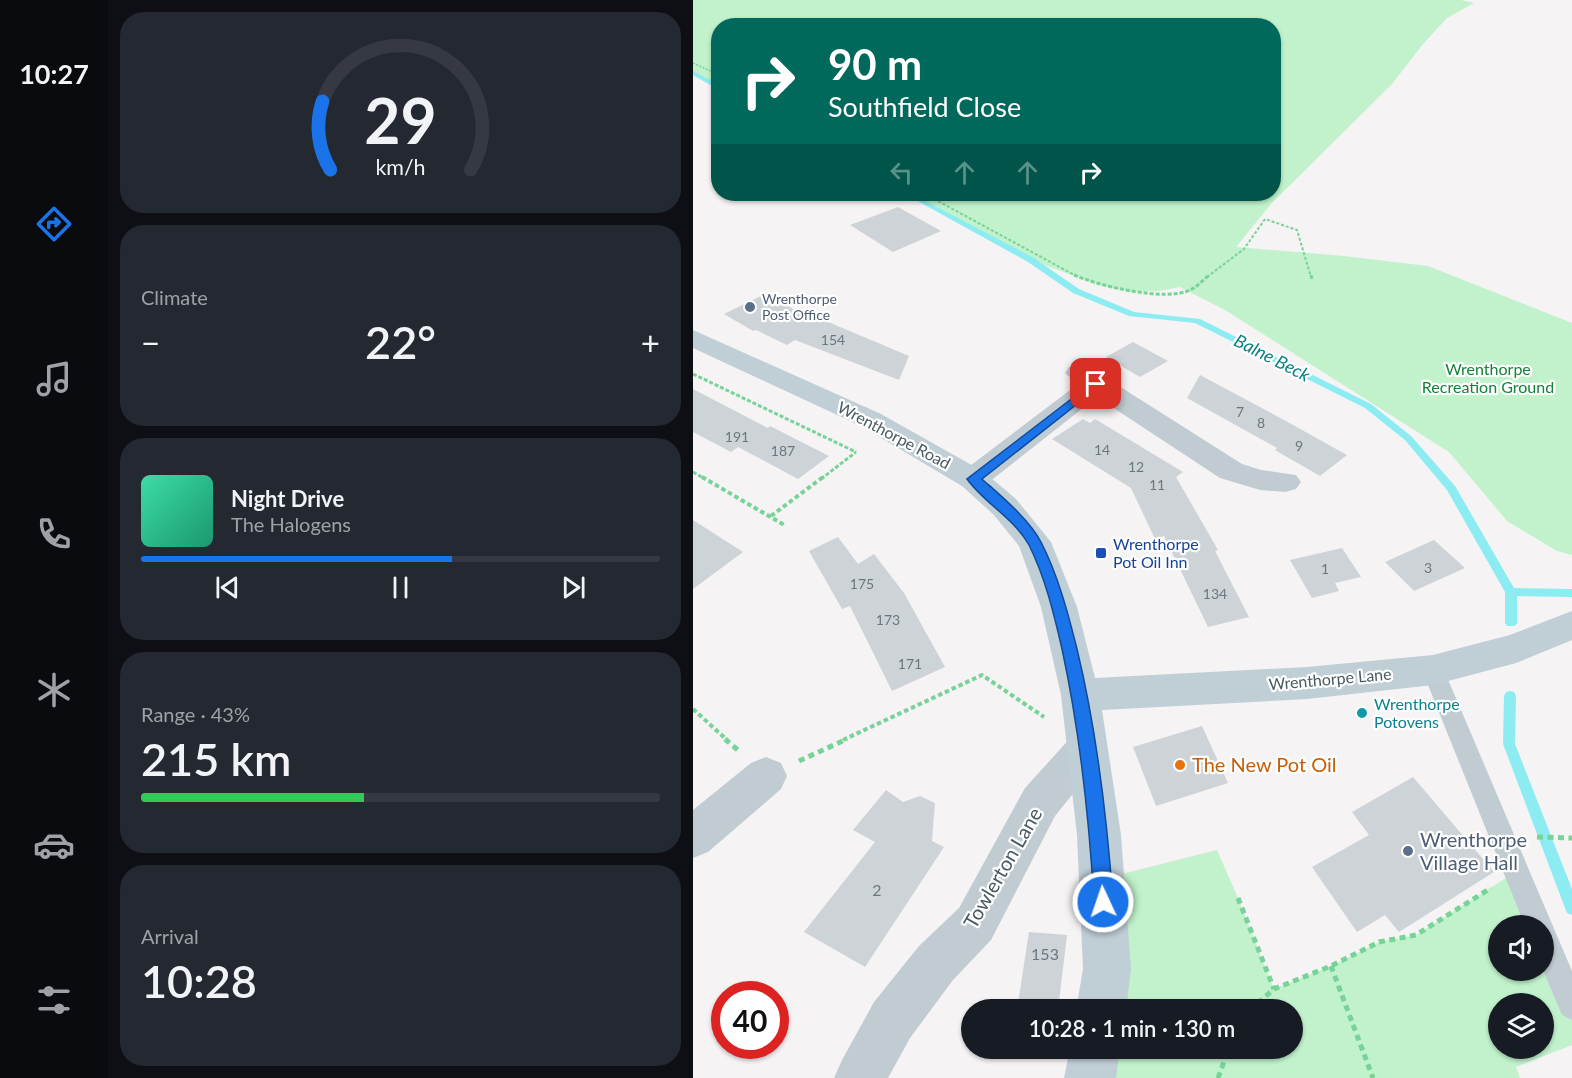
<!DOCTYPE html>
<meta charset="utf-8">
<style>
body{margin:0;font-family:Lato,sans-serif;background:#242831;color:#f1f3f6;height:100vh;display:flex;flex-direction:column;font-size:22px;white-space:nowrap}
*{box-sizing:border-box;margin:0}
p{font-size:20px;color:#9ea1a6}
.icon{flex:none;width:33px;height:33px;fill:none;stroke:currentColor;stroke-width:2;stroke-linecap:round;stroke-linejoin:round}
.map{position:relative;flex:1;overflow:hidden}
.details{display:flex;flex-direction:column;gap:12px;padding:12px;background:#0d0f14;width:585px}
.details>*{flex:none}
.hud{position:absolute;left:18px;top:18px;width:570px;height:183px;border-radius:24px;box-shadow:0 2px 4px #0004;background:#00695c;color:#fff;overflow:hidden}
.fabs{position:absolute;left:795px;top:915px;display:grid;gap:12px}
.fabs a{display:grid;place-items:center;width:66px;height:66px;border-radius:50%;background:#171b24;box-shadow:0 2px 4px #0004;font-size:30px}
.speed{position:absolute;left:18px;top:981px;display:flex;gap:12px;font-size:30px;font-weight:700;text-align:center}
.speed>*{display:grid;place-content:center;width:78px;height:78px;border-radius:50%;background:#171b24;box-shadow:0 2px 4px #0004;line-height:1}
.speed .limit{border:9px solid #d22;background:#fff;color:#111}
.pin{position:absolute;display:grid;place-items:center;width:51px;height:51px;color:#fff;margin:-26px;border-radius:12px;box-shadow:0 3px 9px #0006}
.me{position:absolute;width:66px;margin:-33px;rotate:357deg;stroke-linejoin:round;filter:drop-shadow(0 0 4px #0008)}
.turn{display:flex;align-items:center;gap:21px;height:126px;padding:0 18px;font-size:27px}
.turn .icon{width:78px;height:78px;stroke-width:2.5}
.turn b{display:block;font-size:42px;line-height:51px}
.lanes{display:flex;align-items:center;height:57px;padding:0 18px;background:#0003;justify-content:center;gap:30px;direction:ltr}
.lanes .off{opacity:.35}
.big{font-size:45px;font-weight:600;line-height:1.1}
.details .tile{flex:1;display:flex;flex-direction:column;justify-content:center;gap:9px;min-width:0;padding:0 21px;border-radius:24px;background:#242831}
.details .dial{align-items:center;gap:0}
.dial svg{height:156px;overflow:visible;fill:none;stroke:#363941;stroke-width:7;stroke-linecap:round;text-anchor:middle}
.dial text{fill:#f1f3f6;stroke:none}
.song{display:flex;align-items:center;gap:18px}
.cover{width:72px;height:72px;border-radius:9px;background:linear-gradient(135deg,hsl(160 70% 55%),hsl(160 70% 35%))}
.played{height:6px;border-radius:3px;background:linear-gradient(90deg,#1a73e8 60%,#363941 60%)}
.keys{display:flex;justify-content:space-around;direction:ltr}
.heat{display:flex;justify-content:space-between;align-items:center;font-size:33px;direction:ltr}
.charge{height:9px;border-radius:4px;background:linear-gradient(90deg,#34c759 43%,#363941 0)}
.trip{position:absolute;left:268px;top:999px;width:342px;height:60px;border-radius:30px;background:#171b24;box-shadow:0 2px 4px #0004;font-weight:600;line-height:60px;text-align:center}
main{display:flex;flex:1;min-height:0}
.tab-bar{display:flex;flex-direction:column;width:108px;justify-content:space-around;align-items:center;background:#090b0e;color:#9ea1a6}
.tab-bar .icon{width:42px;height:42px}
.tab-bar .on{color:#1a73e8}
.tab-bar b{font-size:27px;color:#f1f3f6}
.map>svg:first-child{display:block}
</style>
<main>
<nav class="tab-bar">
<b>10:27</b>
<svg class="icon on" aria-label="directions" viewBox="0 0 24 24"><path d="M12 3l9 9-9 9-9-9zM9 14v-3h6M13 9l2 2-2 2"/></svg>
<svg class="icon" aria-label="music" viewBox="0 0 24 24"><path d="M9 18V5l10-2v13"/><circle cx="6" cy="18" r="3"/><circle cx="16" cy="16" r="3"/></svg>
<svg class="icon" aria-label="phone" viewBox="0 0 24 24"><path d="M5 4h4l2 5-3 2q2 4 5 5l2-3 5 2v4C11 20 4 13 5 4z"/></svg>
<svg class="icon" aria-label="climate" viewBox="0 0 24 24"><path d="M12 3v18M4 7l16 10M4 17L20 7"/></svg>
<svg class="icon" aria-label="car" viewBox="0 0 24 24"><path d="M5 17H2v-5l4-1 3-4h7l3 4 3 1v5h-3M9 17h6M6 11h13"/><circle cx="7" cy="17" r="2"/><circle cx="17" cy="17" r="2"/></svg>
<svg class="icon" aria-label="filters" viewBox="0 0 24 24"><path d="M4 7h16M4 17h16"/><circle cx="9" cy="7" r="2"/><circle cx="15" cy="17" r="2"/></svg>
</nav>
<section class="details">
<div class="tile dial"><svg viewBox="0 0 100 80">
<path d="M14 69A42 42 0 1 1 86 69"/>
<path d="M14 69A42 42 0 0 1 10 34" stroke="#1a73e8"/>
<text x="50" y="56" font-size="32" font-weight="700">29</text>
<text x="50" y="72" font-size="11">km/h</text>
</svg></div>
<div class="tile"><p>Climate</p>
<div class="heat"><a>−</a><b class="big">22°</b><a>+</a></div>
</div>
<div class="tile">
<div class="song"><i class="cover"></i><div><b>Night Drive</b><p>The Halogens</p></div></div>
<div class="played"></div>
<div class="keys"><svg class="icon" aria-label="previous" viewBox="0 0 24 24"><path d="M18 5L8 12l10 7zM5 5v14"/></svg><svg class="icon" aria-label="pause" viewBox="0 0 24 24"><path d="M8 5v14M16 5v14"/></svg><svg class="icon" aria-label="next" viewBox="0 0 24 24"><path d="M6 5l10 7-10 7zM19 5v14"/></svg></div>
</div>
<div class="tile"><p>Range · 43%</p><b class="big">215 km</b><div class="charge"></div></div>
<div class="tile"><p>Arrival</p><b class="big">10:28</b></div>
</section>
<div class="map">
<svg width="879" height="1078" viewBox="0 0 879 1078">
<rect width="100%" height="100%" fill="#f5f3f3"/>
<g fill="#c1f2cc" fill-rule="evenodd">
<polygon points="0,0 768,0 781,3 754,18 730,44 699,84 578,204 543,247 651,256 735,266 879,323 879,555 864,551 814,521 756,452 532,310 487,287 466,291 439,292 405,285 338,260 215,194 580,194 580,26 26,26 25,88 0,73"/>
<path d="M524,850l21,48 36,91 57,-23 48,-24 37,-7 101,-64 21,54 -39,1v44h44l29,38v37l-56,22 4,11h-430l5,-29 198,-1v-38l-192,-1 1,-130zM806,1004h44v44h-44z"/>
</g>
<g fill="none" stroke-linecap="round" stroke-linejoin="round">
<g fill="#8cecf1" fill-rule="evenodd">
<polygon points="0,71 26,85 26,90 0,75"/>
<polygon points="212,194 219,194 341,258 386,289 441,312 507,319 678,404 718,436 762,486 821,588 879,589 879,597 824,596 824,623 822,626 814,626 812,623 812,592 754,490 712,440 672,408 502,323 436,316 380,293 335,262"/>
<polygon points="817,691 821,692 823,696 822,744 879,889 879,915 874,913 872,908 810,744 811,696 813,692"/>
</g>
</g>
<g fill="#ced3d7">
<polygon points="205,207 248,231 200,252 157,225"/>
<polygon points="72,294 117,318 121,316 216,356 206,380 102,340 94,345 63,330 60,331 31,314"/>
<polygon points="440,342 475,361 447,377 413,357"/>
<polygon points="507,375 591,420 654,455 627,476 582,450 584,448 494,398"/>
<polygon points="0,389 75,428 77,426 136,456 105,479 45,447 38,452 0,432"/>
<polygon points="390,419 397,423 402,419 490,472 483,477 525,550 522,551 556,617 515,627 471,536 462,539 438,488 359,439"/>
<polygon points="0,520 50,552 0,589"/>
<polygon points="145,537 165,564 181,554 211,593 252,667 199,691 157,606 149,609 116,551"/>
<polygon points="741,540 772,568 721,591 692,562"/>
<polygon points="649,548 668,577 642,583 646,591 619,598 597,560"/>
<polygon points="509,726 535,783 463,806 440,747"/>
<polygon points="720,777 801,872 706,932 692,915 664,932 619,867 676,835 659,812"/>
<polygon points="193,790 210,802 227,796 242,803 239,841 251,847 172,967 111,932 182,842 160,830"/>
<polygon points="336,932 374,935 365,1010 324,1010"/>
</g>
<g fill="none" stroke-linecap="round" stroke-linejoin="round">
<polyline stroke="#77d397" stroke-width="1.5" stroke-dasharray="2 1.5" stroke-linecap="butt" points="0,63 26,75"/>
<g stroke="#77d397" stroke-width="2" stroke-dasharray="3 2" stroke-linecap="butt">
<polyline points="232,194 385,277"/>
<polyline points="514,277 551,249 572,219 604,230 618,277"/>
</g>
<g stroke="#77d397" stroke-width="3" stroke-dasharray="4 2" stroke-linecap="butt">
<path d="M381,275c26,11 90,27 116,15 7,-3 13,-10 19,-15"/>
<polyline points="618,275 619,279"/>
<polyline points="0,374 163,452"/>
<polyline points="0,472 12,479"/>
<polyline points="128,479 163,452"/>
</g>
<g stroke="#77d397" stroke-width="4" stroke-dasharray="4.5 3" stroke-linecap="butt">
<polyline points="9,477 93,526"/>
<polyline points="78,516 130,477"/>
<polyline points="0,709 34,740"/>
<polyline points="150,740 289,675 351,717"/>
</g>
<g stroke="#77d397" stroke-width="5" stroke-dasharray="6 4.5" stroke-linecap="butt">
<polyline points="32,739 46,751"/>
<polyline points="106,761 154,739"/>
<polyline points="844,837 879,838"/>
<polyline points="545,898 581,989"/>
<polyline points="638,966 680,1078"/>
<polyline points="557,1010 581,989 638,966 686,942 723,935 798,888"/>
<polyline points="525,1078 536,1048"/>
</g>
<polygon fill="#c0ccd2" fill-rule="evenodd" points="740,661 748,664 751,670 879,971 879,1020 869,1015 850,970 850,926 832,926 729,670 732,664"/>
<g fill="#c0ccd2" fill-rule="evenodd">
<polygon points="386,365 396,367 549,464 568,470 603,475 608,482 603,489 592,492 567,490 527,478 404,397 291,486 280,489 269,486 265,479 269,472 385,384 372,373 376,367"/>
<polygon points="394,729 408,735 414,747 408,759 362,816 298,940 260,980 217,1038 195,1078 141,1078 149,1060 181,1002 226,946 266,908 332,788 380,735"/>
<polygon points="73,757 88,763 94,776 88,789 15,852 0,858 0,810 58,763"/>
</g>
<g fill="#c0ced6" fill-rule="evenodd">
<polygon points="0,330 188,414 291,472 323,499 358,542 384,607 402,678 614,667 740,655 817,635 879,611 879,640 823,663 740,685 614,699 409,710 428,835 438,969 433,1010 383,1010 390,969 384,835 368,695 348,607 326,546 301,515 269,486 168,426 0,348"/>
<polygon points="377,1048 427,1048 423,1078 371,1078"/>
</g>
</g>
<path fill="#1a73e8" stroke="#114b97" stroke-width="1.5" d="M403,380l4,1v5l-118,93c19,17 47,40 59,63 17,33 27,71 36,107 20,83 30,168 36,253l-3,6 -7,3 -7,-3 -2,-6c-5,-85 -14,-170 -32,-253 -8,-35 -17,-72 -33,-104 -15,-27 -45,-42 -62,-66z"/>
<g fill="#5c6f8a" stroke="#fff" stroke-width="2">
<circle cx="57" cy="307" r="6"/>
<circle cx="715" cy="851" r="6"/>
</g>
<rect fill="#1a4fb4" stroke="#fff" stroke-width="2" x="402" y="547" width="12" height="12" rx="3"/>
<circle fill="#0f9aa8" stroke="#fff" stroke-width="2" cx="669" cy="713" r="6"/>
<circle fill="#e8710a" stroke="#fff" stroke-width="2" cx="487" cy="765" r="6"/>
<g text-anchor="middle" stroke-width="4.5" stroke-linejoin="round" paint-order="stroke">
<g font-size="14" fill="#4e5e75" stroke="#fff" text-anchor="start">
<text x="69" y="304">Wrenthorpe<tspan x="69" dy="16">Post Office</tspan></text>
</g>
<g font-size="14" fill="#6a787e">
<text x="140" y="345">154</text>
<text x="547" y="417">7</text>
<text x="568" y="428">8</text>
<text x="44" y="442">191</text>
<text x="606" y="451">9</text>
<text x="409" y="455">14</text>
<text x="90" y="456">187</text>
<text x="443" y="472">12</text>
<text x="464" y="490">11</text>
<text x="735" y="573">3</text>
<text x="632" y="574">1</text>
<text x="169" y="589">175</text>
<text x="522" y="599">134</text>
<text x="195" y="625">173</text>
<text x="217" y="669">171</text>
</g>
<g font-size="16" fill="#13833a" stroke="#fff">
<text x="795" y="375">Wrenthorpe<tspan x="795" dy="18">Recreation Ground</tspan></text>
</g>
<g font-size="16" fill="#495a61" stroke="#fff">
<text transform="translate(201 435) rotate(28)" y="6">Wrenthorpe Road</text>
<text transform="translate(637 679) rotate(-5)" y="6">Wrenthorpe Lane</text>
</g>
<g font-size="16" fill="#164399" stroke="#fff" text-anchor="start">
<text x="420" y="550">Wrenthorpe<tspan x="420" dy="18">Pot Oil Inn</tspan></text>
</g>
<g font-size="16" fill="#0d838f" stroke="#fff" text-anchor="start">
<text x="681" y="710">Wrenthorpe<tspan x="681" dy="18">Potovens</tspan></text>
</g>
<g font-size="16" fill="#6a787e">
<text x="184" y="896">2</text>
<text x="352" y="960">153</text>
</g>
<g font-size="18" font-style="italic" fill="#097f86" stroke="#fff">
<text transform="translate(579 358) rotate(27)" y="6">Balne Beck</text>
</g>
<g font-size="20" fill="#c56008" stroke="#fff" text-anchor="start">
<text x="499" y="772">The New Pot Oil</text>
</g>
<g font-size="20" fill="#4e5e75" stroke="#fff" text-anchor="start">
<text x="727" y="847">Wrenthorpe<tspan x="727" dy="23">Village Hall</tspan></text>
</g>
<g font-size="20" fill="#495a61" stroke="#fff">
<text transform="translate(310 868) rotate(-60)" y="7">Towlerton Lane</text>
</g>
</g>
</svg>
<div class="fabs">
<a><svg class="icon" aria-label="sound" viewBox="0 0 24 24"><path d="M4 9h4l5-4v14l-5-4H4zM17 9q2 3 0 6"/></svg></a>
<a><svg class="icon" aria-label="layers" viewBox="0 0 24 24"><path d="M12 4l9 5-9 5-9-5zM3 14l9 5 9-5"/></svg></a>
</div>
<div class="speed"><div class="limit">40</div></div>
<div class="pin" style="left:403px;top:384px;background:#d93025"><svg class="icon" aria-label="arrive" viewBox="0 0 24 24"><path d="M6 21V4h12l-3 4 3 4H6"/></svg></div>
<svg class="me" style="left:410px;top:902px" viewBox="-20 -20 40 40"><circle r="17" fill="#1a73e8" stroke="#fff" stroke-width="3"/><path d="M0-11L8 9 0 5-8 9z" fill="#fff"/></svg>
<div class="trip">10:28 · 1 min · 130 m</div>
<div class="hud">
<div class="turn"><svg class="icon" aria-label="right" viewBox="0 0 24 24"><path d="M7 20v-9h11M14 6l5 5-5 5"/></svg><div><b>90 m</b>Southfield Close</div></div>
<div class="lanes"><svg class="icon off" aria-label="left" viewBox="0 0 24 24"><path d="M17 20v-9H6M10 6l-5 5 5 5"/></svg><svg class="icon off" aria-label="ahead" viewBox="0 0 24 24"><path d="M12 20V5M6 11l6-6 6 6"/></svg><svg class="icon off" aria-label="ahead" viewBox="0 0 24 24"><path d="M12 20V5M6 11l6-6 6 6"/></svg><svg class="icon" aria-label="right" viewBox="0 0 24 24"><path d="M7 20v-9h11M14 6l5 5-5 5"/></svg></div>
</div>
</div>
</main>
